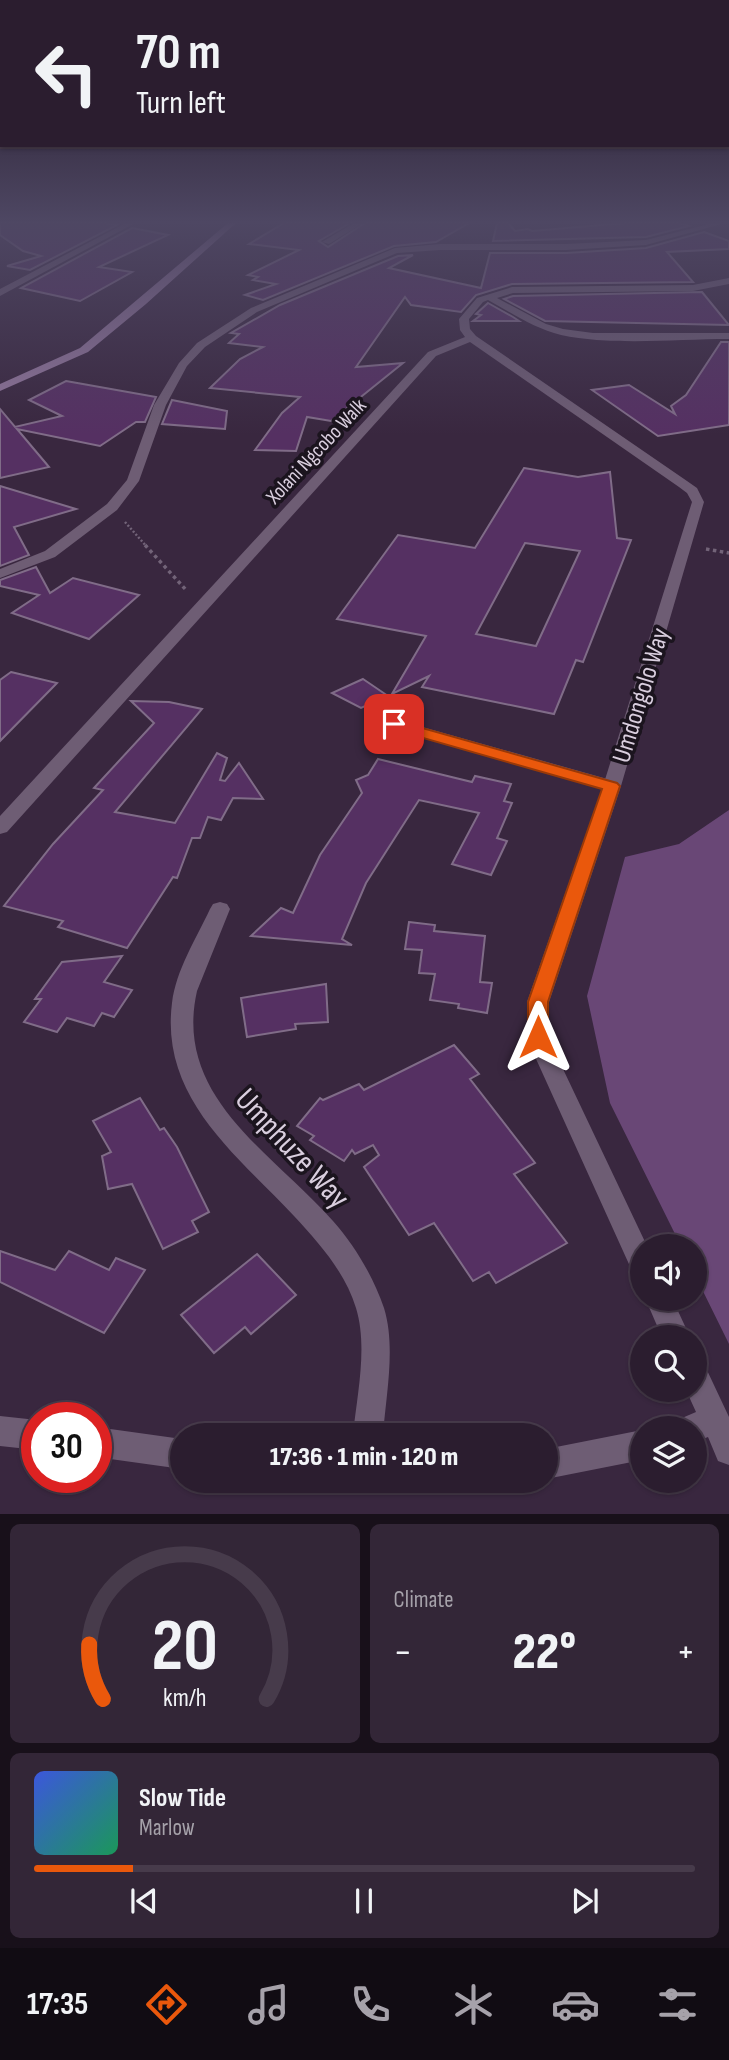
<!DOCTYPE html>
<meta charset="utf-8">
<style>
body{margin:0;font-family:"Sofia Sans Condensed",sans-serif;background:#332637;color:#f1f3f6;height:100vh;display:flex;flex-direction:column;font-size:26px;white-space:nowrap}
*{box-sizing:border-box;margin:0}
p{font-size:23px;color:#a6a2aa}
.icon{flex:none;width:38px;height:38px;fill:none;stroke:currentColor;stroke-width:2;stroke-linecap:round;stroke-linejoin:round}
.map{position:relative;height:1514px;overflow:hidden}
.sheet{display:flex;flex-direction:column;gap:10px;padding:10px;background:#18101a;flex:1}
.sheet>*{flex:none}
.banner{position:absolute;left:0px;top:0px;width:730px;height:147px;box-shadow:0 2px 5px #0004,0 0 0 2px #473b4b;background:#2b1d2f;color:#f1f3f6;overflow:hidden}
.controls{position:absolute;left:630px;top:1234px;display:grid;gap:14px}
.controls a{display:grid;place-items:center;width:77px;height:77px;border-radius:50%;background:#2b1d2f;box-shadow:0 2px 5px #0004,0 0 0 2px #473b4b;font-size:35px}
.speed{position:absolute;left:21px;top:1402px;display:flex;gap:14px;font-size:35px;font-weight:700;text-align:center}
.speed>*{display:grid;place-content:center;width:91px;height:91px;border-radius:50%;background:#2b1d2f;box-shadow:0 2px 5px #0004,0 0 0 2px #473b4b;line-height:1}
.speed .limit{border:10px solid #d22;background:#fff;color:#111}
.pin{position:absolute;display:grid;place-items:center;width:60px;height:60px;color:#fff;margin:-30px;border-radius:14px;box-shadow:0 4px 10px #0006}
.me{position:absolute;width:77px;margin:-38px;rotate:0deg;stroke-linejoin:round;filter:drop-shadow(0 0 5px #0008)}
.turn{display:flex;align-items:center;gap:24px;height:147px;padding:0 21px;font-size:32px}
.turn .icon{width:91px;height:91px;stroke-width:2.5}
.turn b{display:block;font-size:49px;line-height:60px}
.big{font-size:52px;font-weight:800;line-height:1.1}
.sheet .tile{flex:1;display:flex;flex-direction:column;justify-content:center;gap:10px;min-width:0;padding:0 24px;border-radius:10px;background:#332637}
.sheet .dial{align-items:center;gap:0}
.dial svg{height:182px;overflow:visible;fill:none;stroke:#473b4b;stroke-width:7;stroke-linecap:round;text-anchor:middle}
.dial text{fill:#f1f3f6;stroke:none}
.song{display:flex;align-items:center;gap:21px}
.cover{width:84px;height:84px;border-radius:10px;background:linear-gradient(135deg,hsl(230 70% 55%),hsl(150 70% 35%))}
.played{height:7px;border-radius:4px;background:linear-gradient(90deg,#ea580c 15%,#473b4b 15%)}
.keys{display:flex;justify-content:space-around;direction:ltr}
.heat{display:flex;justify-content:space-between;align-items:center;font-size:38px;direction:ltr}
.sheet .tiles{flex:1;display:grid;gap:10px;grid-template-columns:1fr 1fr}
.tile:last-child{grid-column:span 2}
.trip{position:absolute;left:170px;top:1423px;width:388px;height:70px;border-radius:35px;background:#2b1d2f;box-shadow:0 2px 5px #0004,0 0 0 2px #473b4b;font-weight:800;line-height:70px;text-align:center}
.dock{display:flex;height:112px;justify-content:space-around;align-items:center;background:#110c13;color:#a6a2aa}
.dock .icon{width:49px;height:49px}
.dock .current{color:#ea580c}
.dock b{font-size:32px;color:#f1f3f6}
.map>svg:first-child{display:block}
</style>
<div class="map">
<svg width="729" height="1514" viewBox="0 0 729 1514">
<rect width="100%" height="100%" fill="#39273f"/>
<polygon fill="#694776" points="729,810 729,1344 695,1275 695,1246 681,1246 610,1103 587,996 625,857 679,844"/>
<g fill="#553062" stroke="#806c88" stroke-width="2" fill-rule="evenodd">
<polygon points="0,223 105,223 117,225 30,270 7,266 41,256 23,251 0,235"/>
<polygon points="284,223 350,223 319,241 328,247 365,223 469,223 436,242 394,246 263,300 245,295 276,284 253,280 258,277 248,275 299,250 249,244"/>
<polygon points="497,223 508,223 515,231 528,229 532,231 625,223 679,223 689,226 646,237 493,241"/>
<polygon points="132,228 168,235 99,267 132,272 80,301 21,288"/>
<polygon points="704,232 729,241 729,249 667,252 693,282 512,284 476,295 461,312 411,305 405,297 356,367 403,363 331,421 307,417 296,451 255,450 282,413 300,397 210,388 240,359 263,347 229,343 239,334 231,333 280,305 398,256 413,255 389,268 481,288 490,253 566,253 646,248"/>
<polygon points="702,292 729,325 545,321 504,299 513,296"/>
<polygon points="488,303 513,317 519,321 473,321 481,315 476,314"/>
<polygon points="721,342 729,342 729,425 658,436 592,390 629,385 675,414 671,406 686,395"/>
<polygon points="66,381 156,397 145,422 136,422 100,446 17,429 49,467 0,478 0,409 15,427 62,416 29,400"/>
<polygon points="172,400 227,411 225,429 162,424"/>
<path d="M524,468l54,9 32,-5 7,66 14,2 -48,122 -7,-2 -22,54 -132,-27 7,-11 -37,18 34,-58 -89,-17 61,-84 77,13zM525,543l55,8 -44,95 -60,-12z"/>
<polygon points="0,486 76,509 14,527 29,555 0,566"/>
<polygon points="36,567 50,593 73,578 139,595 89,639 12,613 39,595 0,586 0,580"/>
<polygon points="11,672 57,683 0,741 0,680"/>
<polygon points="363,679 388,696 361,708 332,693"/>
<polygon points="131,701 169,702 202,709 115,812 175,823 217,753 227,758 220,780 225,781 239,763 263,799 233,798 221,820 208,817 200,838 192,838 177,878 173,877 127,948 58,927 63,921 4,906 53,844 103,790 94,788 154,723"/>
<polygon points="378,759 472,782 475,776 511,784 504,801 512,803 497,838 507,841 491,875 452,864 479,813 419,800 366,883 342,939 352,945 251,936 281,908 293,913 320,855 362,793 356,780 368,775"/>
<polygon points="409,922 435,925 434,931 485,936 480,982 492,983 487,1013 458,1008 459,1004 430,1000 435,974 419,973 422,950 405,949"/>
<polygon points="122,956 104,982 132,990 114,1017 102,1013 94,1026 67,1018 57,1032 24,1022 41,999 35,999 62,962"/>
<polygon points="326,984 328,1022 295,1024 296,1029 247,1037 241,998"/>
<polygon points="454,1045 479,1074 470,1079 535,1163 514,1174 567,1243 496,1283 489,1272 473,1281 434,1223 409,1235 364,1167 379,1155 373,1145 355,1154 352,1150 344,1161 310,1140 314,1136 297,1126 320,1098 323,1100 359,1084 364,1090"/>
<polygon points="140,1098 160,1130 164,1128 177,1147 209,1212 192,1221 198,1232 163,1249 132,1184 108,1189 102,1156 111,1152 93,1121"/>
<polygon points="0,1251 55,1270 69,1251 109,1270 116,1258 145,1270 104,1333 0,1282"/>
<polygon points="257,1254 296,1295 251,1334 245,1327 214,1353 181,1315"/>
</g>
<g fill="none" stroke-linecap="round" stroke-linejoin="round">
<polyline stroke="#726378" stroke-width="2.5" stroke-dasharray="2 2" stroke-linecap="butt" points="125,522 147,547"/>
<g stroke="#726378" stroke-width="3.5" stroke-dasharray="3.5 3.5" stroke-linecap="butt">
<polyline points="145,545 187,591"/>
<polyline points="706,549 729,553"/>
</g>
<polygon fill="#6e5d74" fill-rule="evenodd" points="394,719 618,782 621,786 612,792 388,728 386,724 388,720"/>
<g fill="#6e5d74" fill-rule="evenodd">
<polygon points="126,223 135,223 0,296 0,289"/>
<polygon points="354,223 363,223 329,244 322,242"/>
<polygon points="713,223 725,223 646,245 566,250 440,250 397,253 257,312 205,347 187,366 166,405 139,481 117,510 55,557 0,578 0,569 45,551 107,504 127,480 154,405 179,363 197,343 251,308 395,248 440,244 566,244 646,240"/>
<path d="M729,278v6l-36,7 -180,2 -16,5 49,26 17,5 30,4h136v6c-53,0 -116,7 -168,-4 -26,-6 -49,-22 -73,-35l-5,2 -14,17 1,10 6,7 211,145 10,7 7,14 -83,284 -72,216v35l5,13 93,196h-5v30l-9,-3 -101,-223 -5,-13v-35l76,-216 89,-284 -5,-9 -8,-6 -209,-145 -34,14 -429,476 -7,2v-18l428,-464 37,-15 -5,-7 -1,-11 18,-21 35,-11 181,-2z"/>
<path d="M220,902l7,2 3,5 -33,82c-24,106 75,161 136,230 22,25 40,55 51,87 12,39 2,87 -1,127h-30c4,-40 15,-88 3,-127 -11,-36 -37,-65 -62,-92 -58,-62 -134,-118 -122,-213 4,-33 24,-64 38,-94l3,-5z"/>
<polygon points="645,1298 672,1298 690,1337 662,1337"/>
<polygon points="695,1362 705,1366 729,1417 729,1465 718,1461 708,1437 695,1442 695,1428 677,1428 682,1418 696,1412 686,1390 695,1390"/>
<polygon points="0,1416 37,1420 37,1450 0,1446"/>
<polygon points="96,1427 182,1439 182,1469 96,1457"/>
<polygon points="642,1430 642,1460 546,1479 546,1449"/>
</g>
<polygon fill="#91769b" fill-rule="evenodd" points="228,223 236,223 146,304 88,352 0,391 0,384 80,348"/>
</g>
<linearGradient id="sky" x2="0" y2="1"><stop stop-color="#1f1523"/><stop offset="0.51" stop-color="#4e4763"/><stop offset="1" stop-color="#4e4763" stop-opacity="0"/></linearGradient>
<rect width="729" height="435" fill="url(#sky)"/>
<polygon fill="#ea580c" stroke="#983908" stroke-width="2" points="394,720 617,783 620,786 548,1002 548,1037 545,1043 538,1045 531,1043 528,1037 528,1002 602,789 388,728 386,724 388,721"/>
<g text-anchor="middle" stroke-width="7" stroke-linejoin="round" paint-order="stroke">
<g font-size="21" fill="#d9cede" stroke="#1b141e">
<text transform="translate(316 451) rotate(-47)" y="7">Xolani Ngcobo Walk</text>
</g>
<g font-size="26" fill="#d9cede" stroke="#1b141e">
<text transform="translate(640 695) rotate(-73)" y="9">Umdongolo Way</text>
</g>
<g font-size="32" fill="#d9cede" stroke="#1b141e">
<text transform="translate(293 1148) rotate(47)" y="11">Umphuze Way</text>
</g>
</g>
</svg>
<div class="controls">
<a><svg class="icon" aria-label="sound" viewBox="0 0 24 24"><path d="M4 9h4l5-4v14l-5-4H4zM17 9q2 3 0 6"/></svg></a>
<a><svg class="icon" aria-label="search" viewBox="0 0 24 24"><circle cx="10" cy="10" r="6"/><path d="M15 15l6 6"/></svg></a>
<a><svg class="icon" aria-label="layers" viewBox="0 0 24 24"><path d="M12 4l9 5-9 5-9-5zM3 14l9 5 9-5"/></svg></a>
</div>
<div class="speed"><div class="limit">30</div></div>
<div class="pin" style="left:394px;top:724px;background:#d93025"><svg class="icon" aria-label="arrive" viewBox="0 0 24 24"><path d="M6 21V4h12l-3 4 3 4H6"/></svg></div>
<svg class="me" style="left:538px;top:1037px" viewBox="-20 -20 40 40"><path d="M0-17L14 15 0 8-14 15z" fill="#ea580c" stroke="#fff" stroke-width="4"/></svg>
<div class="trip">17:36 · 1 min · 120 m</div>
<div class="banner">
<div class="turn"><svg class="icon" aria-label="left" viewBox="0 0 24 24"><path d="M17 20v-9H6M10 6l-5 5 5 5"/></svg><div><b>70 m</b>Turn left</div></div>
</div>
</div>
<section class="sheet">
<div class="tiles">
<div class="tile dial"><svg viewBox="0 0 100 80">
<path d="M14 69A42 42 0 1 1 86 69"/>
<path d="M14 69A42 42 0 0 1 8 45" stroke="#ea580c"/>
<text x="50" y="56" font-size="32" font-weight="700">20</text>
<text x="50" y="72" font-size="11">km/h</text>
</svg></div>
<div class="tile"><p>Climate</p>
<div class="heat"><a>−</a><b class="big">22°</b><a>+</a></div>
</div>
<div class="tile">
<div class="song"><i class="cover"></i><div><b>Slow Tide</b><p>Marlow</p></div></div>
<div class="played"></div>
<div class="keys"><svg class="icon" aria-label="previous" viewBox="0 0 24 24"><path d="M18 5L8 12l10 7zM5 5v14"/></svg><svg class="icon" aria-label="pause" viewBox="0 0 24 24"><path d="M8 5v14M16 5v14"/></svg><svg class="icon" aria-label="next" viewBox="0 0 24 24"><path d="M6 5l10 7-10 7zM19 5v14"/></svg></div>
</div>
</div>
</section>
<nav class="dock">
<b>17:35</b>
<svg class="icon current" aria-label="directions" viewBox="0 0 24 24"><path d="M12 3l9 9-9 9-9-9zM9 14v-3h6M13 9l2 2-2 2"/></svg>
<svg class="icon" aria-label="music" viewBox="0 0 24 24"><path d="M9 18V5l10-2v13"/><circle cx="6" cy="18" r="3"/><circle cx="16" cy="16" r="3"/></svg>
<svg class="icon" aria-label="phone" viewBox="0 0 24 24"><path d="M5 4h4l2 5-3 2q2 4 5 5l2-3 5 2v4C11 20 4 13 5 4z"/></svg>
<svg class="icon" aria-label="climate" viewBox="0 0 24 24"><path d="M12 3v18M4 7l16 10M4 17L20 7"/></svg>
<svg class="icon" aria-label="car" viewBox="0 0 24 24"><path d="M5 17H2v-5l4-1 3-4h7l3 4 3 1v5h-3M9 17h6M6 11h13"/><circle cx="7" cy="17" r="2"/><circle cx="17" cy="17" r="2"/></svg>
<svg class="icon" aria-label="filters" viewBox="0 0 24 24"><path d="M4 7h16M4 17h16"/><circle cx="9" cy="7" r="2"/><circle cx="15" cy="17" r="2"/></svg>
</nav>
